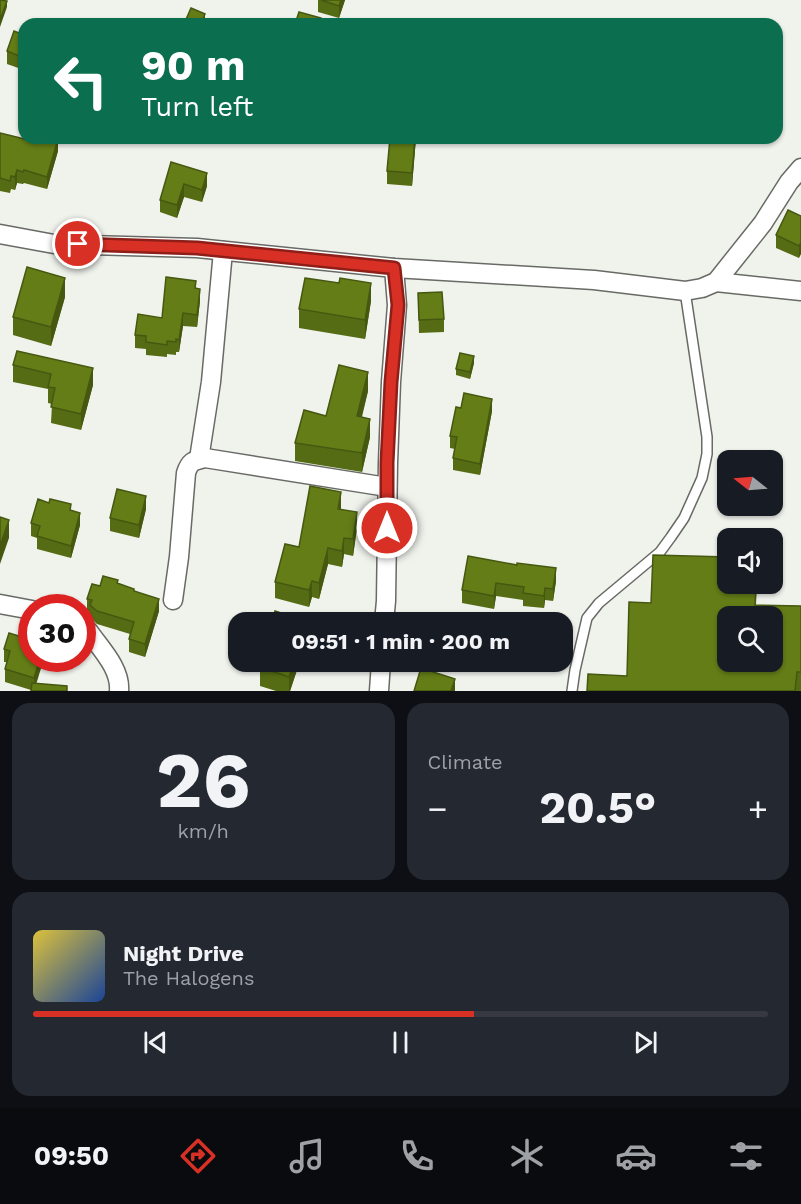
<!DOCTYPE html>
<meta charset="utf-8">
<style>
body{margin:0;font-family:"Work Sans",sans-serif;background:#242831;color:#f1f3f6;height:100vh;display:flex;flex-direction:column;font-size:22px;white-space:nowrap}
*{box-sizing:border-box;margin:0}
p{font-size:20px;color:#9ea1a6}
.icon{flex:none;width:33px;height:33px;fill:none;stroke:currentColor;stroke-width:2;stroke-linecap:round;stroke-linejoin:round}
.map{position:relative;height:691px;overflow:hidden}
.panel{display:flex;flex-direction:column;gap:12px;padding:12px;background:#0d0f14;flex:1}
.panel>*{flex:none}
.hud{position:absolute;left:18px;top:18px;width:765px;height:126px;border-radius:18px;box-shadow:0 2px 4px #0004;background:#0b6e4f;color:#fff;overflow:hidden}
.needle{width:39px;rotate:287deg}
.fabs{position:absolute;left:717px;top:450px;display:grid;gap:12px}
.fabs a{display:grid;place-items:center;width:66px;height:66px;border-radius:12px;background:#171b24;box-shadow:0 2px 4px #0004;font-size:30px}
.speed{position:absolute;left:18px;top:594px;display:flex;gap:12px;font-size:30px;font-weight:700;text-align:center}
.speed>*{display:grid;place-content:center;width:78px;height:78px;border-radius:50%;background:#171b24;box-shadow:0 2px 4px #0004;line-height:1}
.speed .limit{border:9px solid #d22;background:#fff;color:#111}
.pin{position:absolute;display:grid;place-items:center;width:51px;height:51px;color:#fff;margin:-26px;border:3px solid #fff;border-radius:50%;box-shadow:0 2px 6px #0007}
.me{position:absolute;width:66px;margin:-33px;rotate:0deg;stroke-linejoin:round;filter:drop-shadow(0 0 4px #0008)}
.turn{display:flex;align-items:center;gap:21px;height:126px;padding:0 24px;font-size:27px}
.turn .icon{width:78px;height:78px;stroke-width:2.5}
.turn b{display:block;font-size:42px;line-height:51px}
.big{font-size:45px;font-weight:700;line-height:1.1}
.panel .tile{flex:1;display:flex;flex-direction:column;justify-content:center;gap:9px;min-width:0;padding:0 21px;border-radius:18px;background:#242831}
.panel .dial{align-items:center;gap:0}
.dial b{font-size:78px;line-height:1}
.song{display:flex;align-items:center;gap:18px}
.cover{width:72px;height:72px;border-radius:9px;background:linear-gradient(135deg,hsl(50 70% 55%),hsl(220 70% 35%))}
.played{height:6px;border-radius:3px;background:linear-gradient(90deg,#d93025 60%,#363941 60%)}
.keys{display:flex;justify-content:space-around;direction:ltr}
.heat{display:flex;justify-content:space-between;align-items:center;font-size:33px;direction:ltr}
.panel .tiles{flex:1;display:grid;gap:12px;grid-template-columns:1fr 1fr}
.tile:last-child{grid-column:span 2}
.trip{position:absolute;left:228px;top:612px;width:345px;height:60px;border-radius:18px;background:#171b24;box-shadow:0 2px 4px #0004;font-weight:700;line-height:60px;text-align:center}
.menu{display:flex;height:96px;justify-content:space-around;align-items:center;background:#090b0e;color:#9ea1a6}
.menu .icon{width:42px;height:42px}
.menu .active{color:#d93025}
.menu b{font-size:27px;color:#f1f3f6}
.map>svg:first-child{display:block}
</style>
<div class="map">
<svg width="801" height="691" viewBox="0 0 801 691">
<rect width="100%" height="100%" fill="#f0f2ec"/>
<g fill="none" stroke-linecap="round" stroke-linejoin="round">
<defs>
<polyline id="service" points="572,691 575,670 587,618 599,603 660,552 671,537 684,518 702,478 707,454 707,437 685,291"/>
<g id="minor">
<polyline points="0,234 54,244 197,248 394,268 594,280 685,291 702,288 716,282 763,223 789,182 801,168"/>
<polyline points="716,282 801,291"/>
<polyline points="199,459 211,382 223,251"/>
<path d="M173,600l6,-43 7,-84c4,-12 7,-12 19,-15l182,29"/>
<polyline points="0,604 32,610"/>
<polyline points="384,622 386,601 388,463 391,382 397,305 394,268"/>
<path d="M82,626l3,1 4,5c12,17 32,37 30,59"/>
<polyline points="379,691 381,662"/>
</g>
</defs>
<use href="#service" stroke="#686a65" stroke-width="12"/>
<use href="#minor" stroke="#686a65" stroke-width="21"/>
<use href="#service" stroke="#fff" stroke-width="9"/>
<use href="#minor" stroke="#fff" stroke-width="18"/>
</g>
<g fill="#566c14">
<polygon points="318,0 345,0 339,18 318,12"/>
<polygon points="24,35 24,70 7,64 7,51"/>
<polygon points="0,133 58,151 47,189 24,183 23,184 17,183 15,190 11,189 10,193 0,191"/>
<polygon points="390,138 416,138 412,186 387,184 387,171"/>
<polygon points="171,162 207,186 202,202 184,197 177,218 160,212 160,200"/>
<polygon points="801,216 799,258 776,248 776,235"/>
<polygon points="196,288 200,301 197,327 183,326 179,352 176,352 176,355 167,354 167,357 146,355 146,349 135,348 135,335 162,318"/>
<polygon points="418,293 444,319 444,332 419,333"/>
<polygon points="65,297 51,346 13,335 13,317"/>
<polygon points="371,301 365,339 299,328 299,309"/>
<polygon points="17,351 93,385 81,430 51,423 52,404 48,403 48,389 13,382 13,365"/>
<polygon points="474,363 470,379 456,375 456,369"/>
<polygon points="368,391 362,417 370,437 362,472 295,461 295,443 326,416"/>
<polygon points="461,408 492,411 480,475 453,470 453,458 455,449 450,448 450,436"/>
<polygon points="146,509 139,538 110,531 110,518"/>
<polygon points="341,509 357,528 353,556 344,554 342,567 328,564 319,599 312,597 309,607 275,598 275,582 299,547"/>
<polygon points="71,510 80,525 71,558 37,549 37,538 31,536 31,523"/>
<polygon points="468,556 556,581 553,601 545,600 544,608 523,606 523,600 496,596 494,609 462,603 462,590"/>
<polygon points="118,584 134,591 159,611 145,657 129,652 129,639 130,634 97,624 90,617 90,612 87,611 87,599 100,586"/>
<polygon points="728,584 757,584 756,605 801,606 801,691 587,691 627,676 651,603"/>
<polygon points="4,649 32,658 43,658 43,662 31,690 5,682 5,669 7,662 4,662"/>
<polygon points="262,662 306,662 303,671 297,670 290,691 276,691 260,686 260,667"/>
</g>
<g fill="#465810">
<polygon points="341,0 345,0 339,18 339,6"/>
<polygon points="7,1 7,7 0,27 0,20"/>
<polygon points="205,14 205,21 204,24 201,24"/>
<polygon points="415,138 416,138 412,186 412,173"/>
<polygon points="58,139 58,151 47,189 47,177"/>
<polygon points="17,170 17,183 15,190 15,177"/>
<polygon points="207,173 207,186 202,202 202,190"/>
<polygon points="184,184 184,197 177,218 177,205"/>
<polygon points="801,242 801,254 799,258 799,246"/>
<polygon points="65,278 65,297 51,346 51,327"/>
<polygon points="371,283 371,301 365,339 365,320"/>
<polygon points="200,289 200,301 197,327 197,315"/>
<polygon points="183,313 183,326 179,352 179,340"/>
<polygon points="474,356 474,363 470,379 470,372"/>
<polygon points="93,368 93,385 81,430 81,414"/>
<polygon points="368,372 368,391 357,434 357,416"/>
<polygon points="492,399 492,411 480,475 480,464"/>
<polygon points="370,419 370,437 362,472 362,453"/>
<polygon points="341,492 341,508 338,525 338,509"/>
<polygon points="146,496 146,509 139,538 139,525"/>
<polygon points="357,512 357,528 353,556 353,539"/>
<polygon points="80,513 80,525 71,558 71,546"/>
<polygon points="9,520 9,538 0,564 0,546"/>
<polygon points="344,538 344,554 342,567 342,551"/>
<polygon points="328,548 328,564 319,599 319,583"/>
<polygon points="556,568 556,581 553,601 553,589"/>
<polygon points="312,581 312,597 309,607 309,590"/>
<polygon points="496,583 496,596 494,609 494,596"/>
<polygon points="545,588 545,600 544,608 544,596"/>
<polygon points="159,599 159,611 145,657 145,644"/>
<polygon points="40,658 43,658 43,662 34,691 34,678"/>
<polygon points="294,662 297,662 297,670 290,691 289,691 289,677"/>
<polygon points="303,662 306,662 303,671"/>
<polygon points="455,679 455,691 451,691"/>
</g>
<g fill="#647d17" stroke="#465810" stroke-width="1.5" fill-rule="evenodd">
<polygon points="0,0 7,1 0,20"/>
<polygon points="321,0 341,0 339,6"/>
<polygon points="191,8 205,14 201,24 184,24"/>
<polygon points="299,12 321,18 319,24 295,24"/>
<polygon points="14,31 24,35 24,58 7,51"/>
<polygon points="0,133 37,142 38,138 58,139 47,177 24,170 23,172 17,170 15,177 11,176 10,181 0,178"/>
<polygon points="390,138 415,138 412,173 387,171"/>
<polygon points="171,162 207,173 202,190 184,184 177,205 160,200"/>
<polygon points="788,210 801,216 801,242 799,246 776,235"/>
<polygon points="27,267 65,278 51,327 13,317"/>
<polygon points="166,277 196,281 195,288 200,289 197,315 183,313 179,340 176,339 176,342 167,341 167,345 146,342 146,336 135,335 138,314 162,318"/>
<polygon points="305,278 339,283 340,278 371,283 365,320 299,309"/>
<polygon points="442,292 444,319 419,320 418,293"/>
<polygon points="17,351 93,368 81,414 51,407 55,388 48,387 51,374 13,365"/>
<polygon points="460,353 474,356 470,372 456,369"/>
<polygon points="339,365 368,372 357,416 370,419 362,453 295,443 304,410 326,416"/>
<polygon points="464,393 492,399 480,464 453,458 457,437 450,436 456,407 461,408"/>
<polygon points="310,486 341,492 338,509 357,512 353,539 344,538 342,551 328,548 319,583 312,581 309,590 275,582 285,544 299,547"/>
<polygon points="117,489 146,496 139,525 110,518"/>
<polygon points="38,499 49,503 50,499 71,504 70,510 80,513 71,546 37,536 40,526 31,523"/>
<polygon points="0,517 9,520 0,546"/>
<path d="M653,555l75,2v27h28l-1,21 46,1v66h-4l-2,19h-208l1,-17 39,2 2,-74 22,1zM728,616h44v46h-44z"/>
<polygon points="468,556 517,565 517,563 556,568 553,589 545,588 544,596 523,593 524,587 496,583 494,596 462,590"/>
<polygon points="103,576 118,580 117,583 134,589 134,591 159,599 145,644 129,639 134,622 97,611 90,605 92,600 87,599 92,584 100,586"/>
<polygon points="275,611 309,622 272,622"/>
<polygon points="9,633 32,640 30,646 32,646 32,658 40,658 34,678 5,669 10,651 4,649"/>
<polygon points="262,662 294,662 289,677 260,667"/>
<polygon points="421,668 455,679 451,691 414,691"/>
<polygon points="32,683 67,686 67,691 31,691"/>
</g>
<g fill="none" stroke-linecap="round" stroke-linejoin="round">
<defs>
<polyline id="route" points="78,244 197,248 394,268 398,305 391,382 387,463 387,528"/>
</defs>
<use href="#route" stroke="#8d1f18" stroke-width="15"/>
<use href="#route" stroke="#d93025" stroke-width="10"/>
</g>
</svg>
<div class="fabs">
<a><svg class="needle" viewBox="-14 -14 28 28"><path d="M0-13l5 13h-10z" fill="#e53935"/><path d="M0 13l5-13h-10z" fill="#9ea1a6"/></svg></a>
<a><svg class="icon" aria-label="sound" viewBox="0 0 24 24"><path d="M4 9h4l5-4v14l-5-4H4zM17 9q2 3 0 6"/></svg></a>
<a><svg class="icon" aria-label="search" viewBox="0 0 24 24"><circle cx="10" cy="10" r="6"/><path d="M15 15l6 6"/></svg></a>
</div>
<div class="speed"><div class="limit">30</div></div>
<div class="pin" style="left:78px;top:244px;background:#d93025"><svg class="icon" aria-label="arrive" viewBox="0 0 24 24"><path d="M6 21V4h12l-3 4 3 4H6"/></svg></div>
<svg class="me" style="left:387px;top:528px" viewBox="-20 -20 40 40"><circle r="17" fill="#d93025" stroke="#fff" stroke-width="3"/><path d="M0-11L8 9 0 5-8 9z" fill="#fff"/></svg>
<div class="trip">09:51 · 1 min · 200 m</div>
<div class="hud">
<div class="turn"><svg class="icon" aria-label="left" viewBox="0 0 24 24"><path d="M17 20v-9H6M10 6l-5 5 5 5"/></svg><div><b>90 m</b>Turn left</div></div>
</div>
</div>
<section class="panel">
<div class="tiles">
<div class="tile dial"><b>26</b><p>km/h</p></div>
<div class="tile"><p>Climate</p>
<div class="heat"><a>−</a><b class="big">20.5°</b><a>+</a></div>
</div>
<div class="tile">
<div class="song"><i class="cover"></i><div><b>Night Drive</b><p>The Halogens</p></div></div>
<div class="played"></div>
<div class="keys"><svg class="icon" aria-label="previous" viewBox="0 0 24 24"><path d="M18 5L8 12l10 7zM5 5v14"/></svg><svg class="icon" aria-label="pause" viewBox="0 0 24 24"><path d="M8 5v14M16 5v14"/></svg><svg class="icon" aria-label="next" viewBox="0 0 24 24"><path d="M6 5l10 7-10 7zM19 5v14"/></svg></div>
</div>
</div>
</section>
<nav class="menu">
<b>09:50</b>
<svg class="icon active" aria-label="directions" viewBox="0 0 24 24"><path d="M12 3l9 9-9 9-9-9zM9 14v-3h6M13 9l2 2-2 2"/></svg>
<svg class="icon" aria-label="music" viewBox="0 0 24 24"><path d="M9 18V5l10-2v13"/><circle cx="6" cy="18" r="3"/><circle cx="16" cy="16" r="3"/></svg>
<svg class="icon" aria-label="phone" viewBox="0 0 24 24"><path d="M5 4h4l2 5-3 2q2 4 5 5l2-3 5 2v4C11 20 4 13 5 4z"/></svg>
<svg class="icon" aria-label="climate" viewBox="0 0 24 24"><path d="M12 3v18M4 7l16 10M4 17L20 7"/></svg>
<svg class="icon" aria-label="car" viewBox="0 0 24 24"><path d="M5 17H2v-5l4-1 3-4h7l3 4 3 1v5h-3M9 17h6M6 11h13"/><circle cx="7" cy="17" r="2"/><circle cx="17" cy="17" r="2"/></svg>
<svg class="icon" aria-label="filters" viewBox="0 0 24 24"><path d="M4 7h16M4 17h16"/><circle cx="9" cy="7" r="2"/><circle cx="15" cy="17" r="2"/></svg>
</nav>
